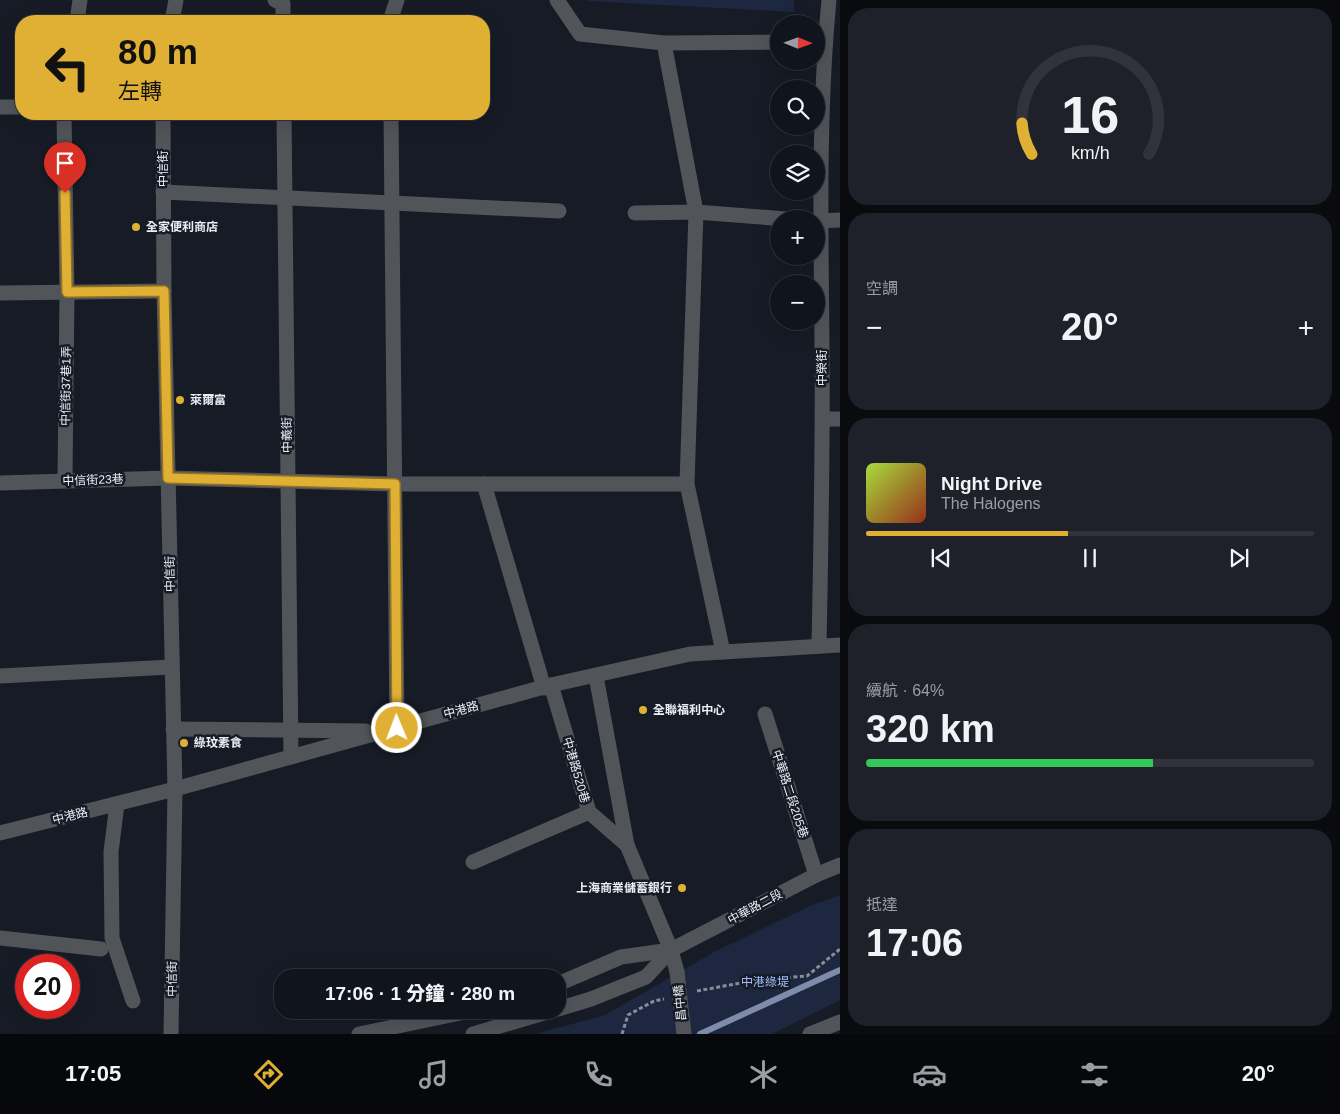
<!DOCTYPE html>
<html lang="zh-TW">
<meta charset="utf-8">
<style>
body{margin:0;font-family:Arial,"Noto Sans TC",sans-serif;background:#1e2129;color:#f1f3f6;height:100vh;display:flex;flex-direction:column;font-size:19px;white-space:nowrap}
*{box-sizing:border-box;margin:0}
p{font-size:16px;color:#9c9ea3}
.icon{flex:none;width:28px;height:28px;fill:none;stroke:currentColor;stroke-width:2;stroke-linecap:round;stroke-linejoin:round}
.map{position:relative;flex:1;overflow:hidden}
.sheet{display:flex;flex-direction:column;gap:8px;padding:8px;background:#090b0f;width:500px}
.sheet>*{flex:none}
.guide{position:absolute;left:15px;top:15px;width:475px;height:105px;border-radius:20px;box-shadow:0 5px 20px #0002,0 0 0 1px #30333b;background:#e0b034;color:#111;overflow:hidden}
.needle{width:32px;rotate:91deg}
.buttons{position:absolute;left:770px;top:15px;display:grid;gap:10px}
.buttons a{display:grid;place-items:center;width:55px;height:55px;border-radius:50%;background:#10141c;box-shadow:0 5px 20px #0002,0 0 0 1px #30333b;font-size:25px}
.speed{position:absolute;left:15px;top:954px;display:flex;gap:10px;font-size:25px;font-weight:700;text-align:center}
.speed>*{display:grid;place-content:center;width:65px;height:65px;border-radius:50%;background:#10141c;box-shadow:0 5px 20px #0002,0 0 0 1px #30333b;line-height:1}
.speed .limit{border:8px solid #d22;background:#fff;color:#111}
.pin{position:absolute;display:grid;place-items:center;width:42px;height:42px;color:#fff;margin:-51px -21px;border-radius:50% 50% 50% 0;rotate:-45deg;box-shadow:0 0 5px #0007}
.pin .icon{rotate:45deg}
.me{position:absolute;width:55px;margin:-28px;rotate:359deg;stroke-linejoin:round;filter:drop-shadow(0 0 4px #0008)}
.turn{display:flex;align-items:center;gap:18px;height:105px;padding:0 20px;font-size:22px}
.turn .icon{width:65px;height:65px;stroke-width:2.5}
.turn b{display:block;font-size:35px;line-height:42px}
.big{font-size:38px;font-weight:800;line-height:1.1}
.sheet .widget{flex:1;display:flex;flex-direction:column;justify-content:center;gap:8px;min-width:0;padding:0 18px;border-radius:20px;background:#1e2129}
.sheet .dial{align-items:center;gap:0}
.dial svg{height:130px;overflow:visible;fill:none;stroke:#30333b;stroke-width:7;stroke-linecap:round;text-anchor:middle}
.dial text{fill:#f1f3f6;stroke:none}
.song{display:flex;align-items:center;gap:15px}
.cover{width:60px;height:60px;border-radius:8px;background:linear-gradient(135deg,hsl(80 70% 55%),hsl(10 70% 35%))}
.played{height:5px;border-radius:2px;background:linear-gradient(90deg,#e0b034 45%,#30333b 45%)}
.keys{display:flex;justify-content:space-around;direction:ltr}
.heat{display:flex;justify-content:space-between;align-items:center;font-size:28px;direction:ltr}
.charge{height:8px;border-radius:4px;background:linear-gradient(90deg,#34c759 64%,#30333b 0)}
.trip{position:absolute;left:274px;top:969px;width:292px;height:50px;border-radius:20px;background:#10141c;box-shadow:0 5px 20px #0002,0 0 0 1px #30333b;font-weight:800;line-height:50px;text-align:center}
.dock{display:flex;height:80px;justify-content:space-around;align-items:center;background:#06080b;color:#9c9ea3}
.dock .icon{width:35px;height:35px}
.dock .on{color:#e0b034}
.dock b{font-size:22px;color:#f1f3f6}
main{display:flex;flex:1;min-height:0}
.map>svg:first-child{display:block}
</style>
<main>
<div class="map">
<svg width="840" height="1034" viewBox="0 0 840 1034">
<rect width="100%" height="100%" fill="#161b25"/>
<g fill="#1d273f">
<polygon points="587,0 794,0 794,12 588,1"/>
<polygon points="840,895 840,1000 772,1034 535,1034 605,1015 714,952 812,905"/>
</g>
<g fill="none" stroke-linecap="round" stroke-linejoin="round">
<polyline stroke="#7e8baa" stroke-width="6" points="700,1034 840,970"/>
<g stroke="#898e96" stroke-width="3" stroke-dasharray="4 2.5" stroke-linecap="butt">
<polyline points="697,991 757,980 807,976 840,949"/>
<polyline points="622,1034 628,1015 654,1001 664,999"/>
</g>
<g stroke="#515459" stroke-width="15">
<polyline points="275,0 283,4 283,21"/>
<polyline points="557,0 580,34 664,43 779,42"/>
<polyline points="77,21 80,0"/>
<polyline points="172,21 176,0"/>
<polyline points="390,21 397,0"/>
<polyline points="664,43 696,212 687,484 723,652"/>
<polyline points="0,107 21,107"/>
<polyline points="64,114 67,292 65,480"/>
<polyline points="163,114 164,291 175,789 171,1034"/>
<polyline points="284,114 291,757"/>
<polyline points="391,114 397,728"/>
<polyline points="163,192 559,211"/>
<polyline points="635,213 696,212 786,219"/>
<polyline points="816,221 840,220"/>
<polyline points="0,293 164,291"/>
<polyline points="823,419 840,419"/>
<polyline points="0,483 168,478 395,484 687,484"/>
<polyline points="484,484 544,688"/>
<path d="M819,646c2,-100 4,-199 3,-299 -1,-115 -4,-232 7,-347"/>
<polyline points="0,676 171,667"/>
<polyline points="596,676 627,845"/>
<polyline points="551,685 589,812 627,845 671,950 677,972"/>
<polyline points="765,714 816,875"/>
<polyline points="173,729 366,731"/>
<polyline points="117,804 111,852 112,938 133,1001"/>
<polyline points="0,833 175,789 551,685 690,654 840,645"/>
<polyline points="473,862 589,812"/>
<polyline points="0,938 101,949"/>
<polyline points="558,984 621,957 671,950"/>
<polyline points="558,1009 591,999 646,977 671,950 816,875 840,865"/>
<polyline points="359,1034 475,1010"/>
<polyline points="473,1034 554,1010"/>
<polyline points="810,1034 840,1022"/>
</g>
<polyline stroke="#515459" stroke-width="15" points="677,972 684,1034"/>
</g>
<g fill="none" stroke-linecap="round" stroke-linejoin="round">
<defs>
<polyline id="route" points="65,193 67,292 164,291 168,478 395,484 397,728"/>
</defs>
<use href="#route" stroke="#927222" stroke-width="12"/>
<use href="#route" stroke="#e0b034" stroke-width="9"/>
</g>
<g fill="#e0b034" stroke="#161b25" stroke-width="2">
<circle cx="136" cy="227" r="5"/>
<circle cx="180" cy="400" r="5"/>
<circle cx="643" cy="710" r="5"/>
<circle cx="184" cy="743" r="5"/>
<circle cx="682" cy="888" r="5"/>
</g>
<g text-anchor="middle" stroke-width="5" stroke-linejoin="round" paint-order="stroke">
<g font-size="12" fill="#eaeef5" stroke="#161b25">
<text transform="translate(163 169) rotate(-90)" y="4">中信街</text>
<text transform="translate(822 368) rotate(-90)" y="4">中榮街</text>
<text transform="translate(66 386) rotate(-89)" y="4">中信街37巷1弄</text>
<text transform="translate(287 435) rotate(-91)" y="4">中義街</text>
<text transform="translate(93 480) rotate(-2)" y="4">中信街23巷</text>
<text transform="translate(170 574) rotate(-91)" y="4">中信街</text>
<text transform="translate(461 710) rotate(-15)" y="4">中港路</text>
<text transform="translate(576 770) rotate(74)" y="4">中港路520巷</text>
<text transform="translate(790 794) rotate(72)" y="4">中華路二段205巷</text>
<text transform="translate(70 816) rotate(-14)" y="4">中港路</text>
<text transform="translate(755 907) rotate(-28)" y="4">中華路二段</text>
<text transform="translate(172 979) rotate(-89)" y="4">中信街</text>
<text transform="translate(680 1003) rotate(-96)" y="4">昌中橋</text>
</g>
<g font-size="12" font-weight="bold" fill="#eaeef5" stroke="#161b25" text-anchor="start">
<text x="146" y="231">全家便利商店</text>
<text x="190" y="404">萊爾富</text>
<text x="653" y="714">全聯福利中心</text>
<text x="194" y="747">綠玟素食</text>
<text x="672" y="892" text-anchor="end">上海商業儲蓄銀行</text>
</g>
<g font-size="12" fill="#a0bdfe" stroke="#161b25">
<text x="765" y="986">中港綠堤</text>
</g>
</g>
</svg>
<div class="buttons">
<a><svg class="needle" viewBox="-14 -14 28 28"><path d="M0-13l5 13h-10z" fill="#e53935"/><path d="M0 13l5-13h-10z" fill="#9c9ea3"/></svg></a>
<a><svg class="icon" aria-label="search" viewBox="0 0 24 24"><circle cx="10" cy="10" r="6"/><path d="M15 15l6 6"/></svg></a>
<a><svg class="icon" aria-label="layers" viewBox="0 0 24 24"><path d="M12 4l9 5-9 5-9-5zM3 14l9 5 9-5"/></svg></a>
<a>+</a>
<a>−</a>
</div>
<div class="speed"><div class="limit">20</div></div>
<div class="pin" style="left:65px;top:193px;background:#d93025"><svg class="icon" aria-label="arrive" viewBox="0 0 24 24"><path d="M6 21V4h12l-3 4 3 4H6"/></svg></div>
<svg class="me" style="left:397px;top:728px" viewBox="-20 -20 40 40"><circle r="17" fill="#e0b034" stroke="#fff" stroke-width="3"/><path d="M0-11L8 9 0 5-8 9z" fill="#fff"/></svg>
<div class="trip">17:06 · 1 分鐘 · 280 m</div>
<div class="guide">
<div class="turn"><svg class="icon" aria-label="left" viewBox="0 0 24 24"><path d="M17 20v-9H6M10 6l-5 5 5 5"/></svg><div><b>80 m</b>左轉</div></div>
</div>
</div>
<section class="sheet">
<div class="widget dial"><svg viewBox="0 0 100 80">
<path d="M14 69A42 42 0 1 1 86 69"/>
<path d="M14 69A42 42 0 0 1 8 50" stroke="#e0b034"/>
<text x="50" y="56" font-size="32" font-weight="700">16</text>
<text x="50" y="72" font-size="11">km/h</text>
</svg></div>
<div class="widget"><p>空調</p>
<div class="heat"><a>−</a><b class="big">20°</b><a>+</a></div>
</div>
<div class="widget">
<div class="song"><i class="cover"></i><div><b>Night Drive</b><p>The Halogens</p></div></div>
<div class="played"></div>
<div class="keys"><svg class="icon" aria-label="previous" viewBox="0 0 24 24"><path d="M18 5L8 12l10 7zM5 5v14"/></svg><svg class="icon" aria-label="pause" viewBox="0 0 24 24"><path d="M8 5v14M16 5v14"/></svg><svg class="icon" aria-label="next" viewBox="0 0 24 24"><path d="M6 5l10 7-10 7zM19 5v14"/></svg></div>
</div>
<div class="widget"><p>續航 · 64%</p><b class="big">320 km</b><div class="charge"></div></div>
<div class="widget"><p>抵達</p><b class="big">17:06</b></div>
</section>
</main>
<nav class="dock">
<b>17:05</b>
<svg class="icon on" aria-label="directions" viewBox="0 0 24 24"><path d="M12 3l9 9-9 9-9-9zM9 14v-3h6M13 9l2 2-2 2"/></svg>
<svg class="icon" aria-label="music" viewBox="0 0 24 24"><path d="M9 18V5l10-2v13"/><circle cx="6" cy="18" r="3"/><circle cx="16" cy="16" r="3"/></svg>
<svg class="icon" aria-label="phone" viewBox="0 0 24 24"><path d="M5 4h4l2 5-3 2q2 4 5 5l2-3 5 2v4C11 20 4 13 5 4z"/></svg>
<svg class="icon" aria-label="climate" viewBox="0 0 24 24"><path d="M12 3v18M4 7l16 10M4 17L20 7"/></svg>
<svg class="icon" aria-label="car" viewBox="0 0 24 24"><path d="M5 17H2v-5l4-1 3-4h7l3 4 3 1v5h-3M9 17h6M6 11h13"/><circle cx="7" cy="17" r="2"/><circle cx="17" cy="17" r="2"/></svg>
<svg class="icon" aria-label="filters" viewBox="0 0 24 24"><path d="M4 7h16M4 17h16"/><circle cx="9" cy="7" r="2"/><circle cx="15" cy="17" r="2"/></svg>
<b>20°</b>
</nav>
